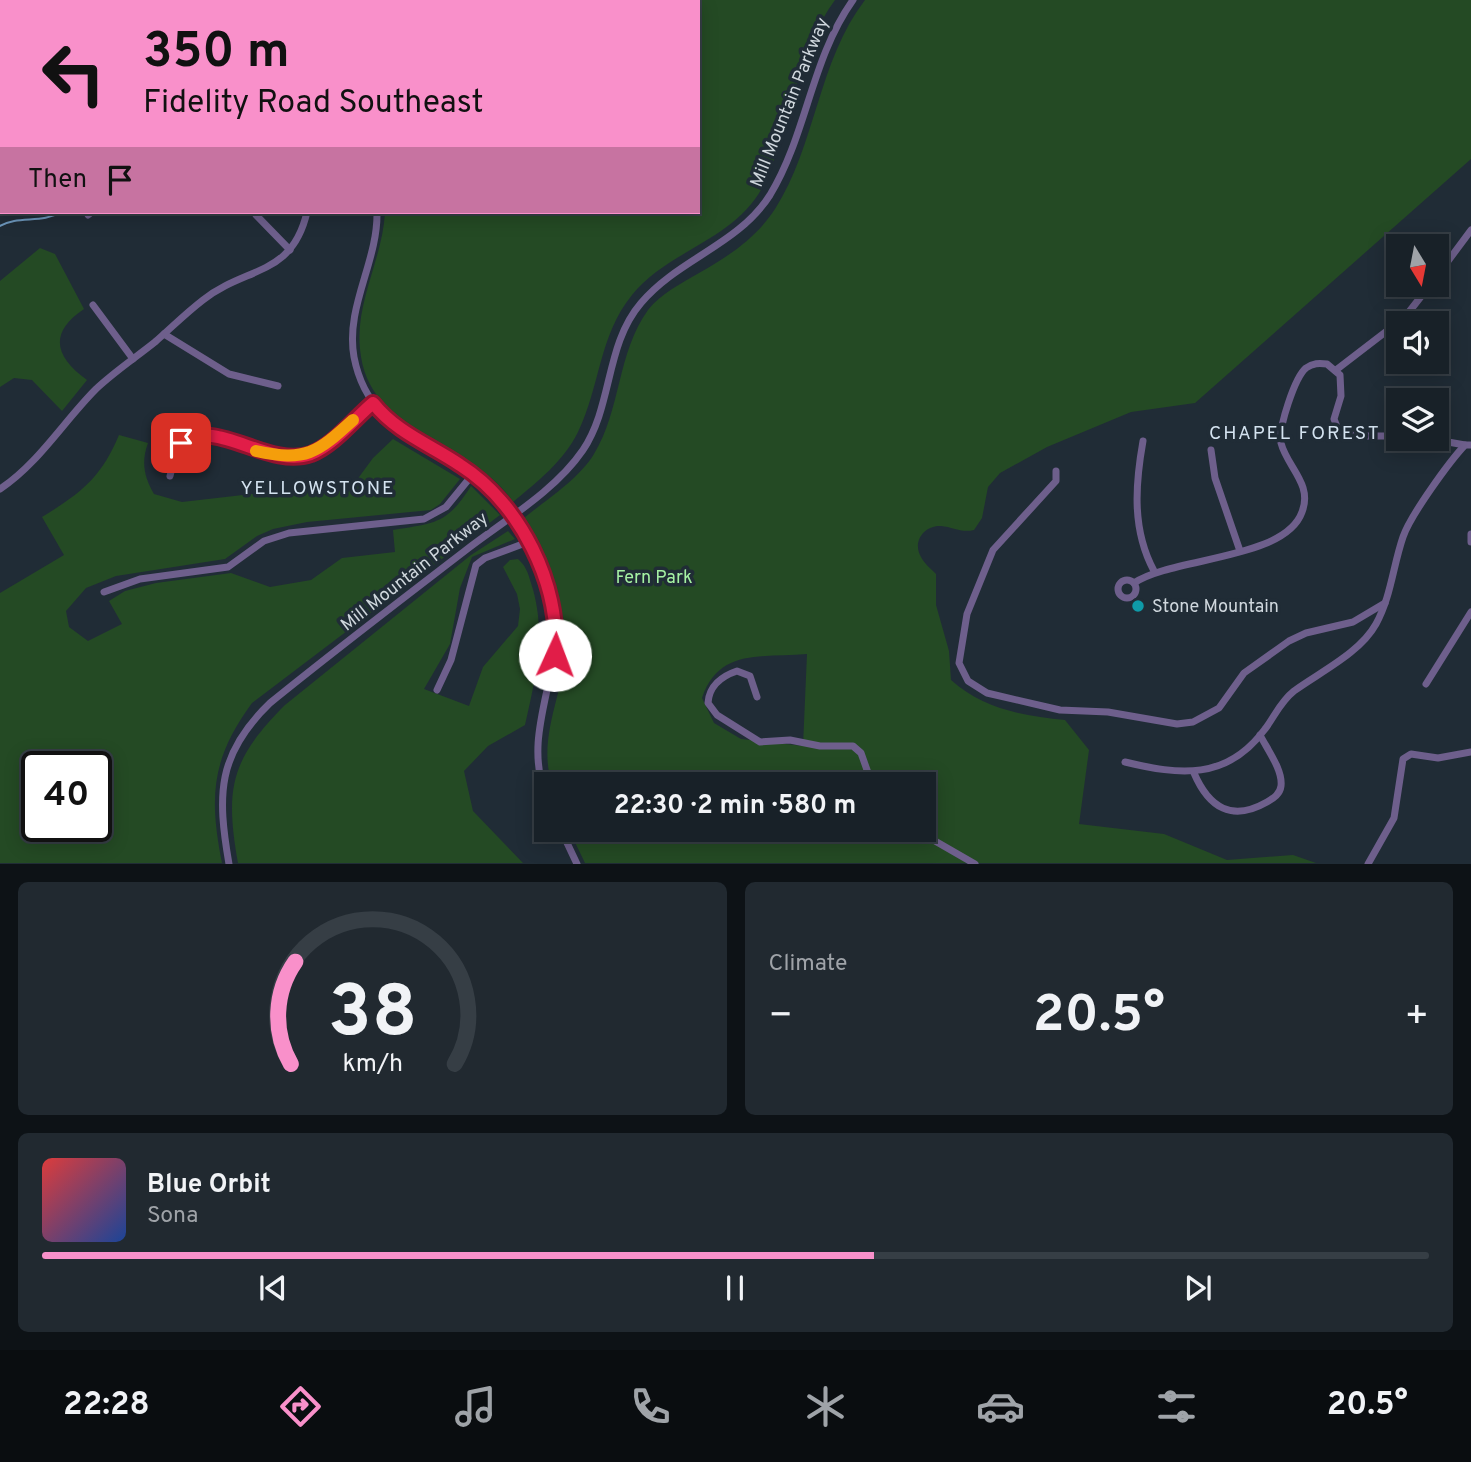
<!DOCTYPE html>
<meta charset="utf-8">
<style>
body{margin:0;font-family:Overpass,sans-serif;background:#212930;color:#f1f3f6;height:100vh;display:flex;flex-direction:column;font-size:26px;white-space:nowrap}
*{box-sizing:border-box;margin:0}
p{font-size:23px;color:#9fa3a8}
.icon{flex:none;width:38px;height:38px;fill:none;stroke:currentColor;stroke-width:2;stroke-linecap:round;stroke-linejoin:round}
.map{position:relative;height:864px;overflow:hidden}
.sheet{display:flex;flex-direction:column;gap:18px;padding:18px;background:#0d1216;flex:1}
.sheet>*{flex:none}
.banner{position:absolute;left:0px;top:0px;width:700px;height:214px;box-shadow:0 4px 18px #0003,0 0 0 2px #363e45;background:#f990ca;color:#111;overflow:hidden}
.needle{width:46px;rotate:170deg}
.tools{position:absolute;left:1386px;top:234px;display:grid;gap:14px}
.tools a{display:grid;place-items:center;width:63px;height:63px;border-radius:0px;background:#182128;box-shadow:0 4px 18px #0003,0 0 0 2px #363e45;font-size:35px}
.speed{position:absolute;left:21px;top:751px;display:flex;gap:14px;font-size:35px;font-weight:700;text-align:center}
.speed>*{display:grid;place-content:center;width:91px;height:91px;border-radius:50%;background:#182128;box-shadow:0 4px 18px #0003,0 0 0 2px #363e45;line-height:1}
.speed .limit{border:4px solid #111;border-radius:10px;background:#fff;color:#111}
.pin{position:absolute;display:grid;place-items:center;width:60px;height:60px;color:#fff;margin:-30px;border-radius:14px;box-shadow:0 4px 10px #0006}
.me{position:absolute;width:77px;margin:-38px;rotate:2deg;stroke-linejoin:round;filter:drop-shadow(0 0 5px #0008)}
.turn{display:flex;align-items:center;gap:24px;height:147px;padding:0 28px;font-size:32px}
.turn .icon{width:91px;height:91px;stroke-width:2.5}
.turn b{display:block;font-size:49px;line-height:60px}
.then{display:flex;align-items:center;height:66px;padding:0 28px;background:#0003;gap:14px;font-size:26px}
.big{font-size:52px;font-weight:700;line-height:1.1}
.sheet .tile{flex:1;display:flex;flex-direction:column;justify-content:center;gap:10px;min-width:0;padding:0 24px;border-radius:10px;background:#212930}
.sheet .dial{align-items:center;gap:0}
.dial svg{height:182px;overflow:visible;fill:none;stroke:#363e45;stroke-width:7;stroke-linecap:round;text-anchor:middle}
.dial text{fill:#f1f3f6;stroke:none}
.song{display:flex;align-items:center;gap:21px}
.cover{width:84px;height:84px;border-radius:10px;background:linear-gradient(135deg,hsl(0 70% 55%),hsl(220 70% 35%))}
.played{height:7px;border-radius:4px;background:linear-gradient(90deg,#f990ca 60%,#363e45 60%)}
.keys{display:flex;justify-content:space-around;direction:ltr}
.heat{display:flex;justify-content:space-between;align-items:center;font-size:38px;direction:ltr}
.sheet .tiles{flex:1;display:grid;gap:18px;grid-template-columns:1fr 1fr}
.tile:last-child{grid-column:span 2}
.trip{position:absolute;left:534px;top:772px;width:402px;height:70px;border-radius:0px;background:#182128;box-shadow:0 4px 18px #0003,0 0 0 2px #363e45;font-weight:700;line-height:70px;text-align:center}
.dock{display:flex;height:112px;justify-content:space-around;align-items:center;background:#0a0d10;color:#9fa3a8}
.dock .icon{width:49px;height:49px}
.dock .current{color:#f990ca}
.dock b{font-size:32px;color:#f1f3f6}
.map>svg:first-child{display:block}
</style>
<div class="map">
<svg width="1471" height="864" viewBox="0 0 1471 864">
<rect width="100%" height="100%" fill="#202c36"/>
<g fill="#244a24" fill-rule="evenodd">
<path d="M317,0h518c-39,52 -43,130 -73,188 -28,52 -95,63 -130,107 -33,40 -32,92 -54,137 -14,29 -41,50 -65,70 -42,-63 -145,-65 -153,-153 -5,-47 23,-91 25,-137h313v-210z"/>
<path d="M865,0h606v159l-276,244 -64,9 -84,35 -47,26 -12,14 -6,31 -8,12c-13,3 -21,-3 -33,-4 -17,-1 -29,16 -20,31 3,6 10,12 15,17v31l13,46 2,29c32,29 73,36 114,40l24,30 -10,74 85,10 63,26 66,-5 23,8h-731l-16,-33h355v-46h-372c-16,-49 15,-96 14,-143 -2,-38 -17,-69 -34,-102l3,-2 -11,-19c23,-19 54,-38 70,-64 27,-44 23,-101 54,-144 12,-16 34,-27 51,-37 30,-17 57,-35 76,-64 41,-64 43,-148 90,-209zM807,654l-4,92 -62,-7 -27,-16 -12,-25c17,-50 59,-40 105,-44z"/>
<path d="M40,248l15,6 29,55c-36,24 -29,48 3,71l-25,31 -30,-31 -18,-2 -14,9v-106z"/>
<path d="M119,435l29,8c-7,19 -4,34 6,51l28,8 123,-14 43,4 25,-34 20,-19 67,40 -20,25 -9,6 -124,12 -34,7 -16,7 -32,23 -109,17 -30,12 -20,23 3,16 19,14 34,-17 -13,-23 16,-10 31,-8 75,-10 39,14 41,-7 31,-22 53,-6 -2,-22c43,-7 54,-6 78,-44l29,29 -248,188c-41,56 -43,94 -30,160h-222v-270l64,-38 -22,-38c39,-24 59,-39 77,-82zM37,766h59v60h-59z"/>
<path d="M508,531l7,8 -43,18 -12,31 -10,56 -26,45 45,17 14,-39 35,-41 2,-17 -3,-15 -14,-27 7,-7 8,-1c8,7 10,14 13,24 16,49 5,93 -6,142l-37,21 -24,25 9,40 50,52h-285c-13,-74 -8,-103 47,-158l186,-150z"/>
</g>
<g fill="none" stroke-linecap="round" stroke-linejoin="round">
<path stroke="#6c96bb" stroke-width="2" d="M0,226c18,-11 42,-2 61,-14"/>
<g stroke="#6e5f8c" stroke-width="7">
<polyline points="32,2 32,0"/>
<polyline points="0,55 2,53"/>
<polyline points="0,130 2,130"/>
<path d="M377,212c1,50 -32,95 -23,145 14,73 71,78 120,117 36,30 62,75 76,119 23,68 -32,134 -4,202"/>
<polyline points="88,215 92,212"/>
<polyline points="256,215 290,250"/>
<polyline points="1437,276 1471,230"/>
<polyline points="93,305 133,359"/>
<polyline points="164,334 229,374 278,386"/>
<polyline points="1336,370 1405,317 1430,285"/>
<polyline points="1431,439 1465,445"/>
<path d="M1143,441c-8,45 -11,89 11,130"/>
<polyline points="1211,450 1215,478 1240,551"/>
<polyline points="1056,471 1056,481 993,550 967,614 959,663 968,681 987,693 1060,710 1108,712 1177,724 1193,722 1219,708 1244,673 1289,641 1306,633 1353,622 1385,603"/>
<path d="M170,476l7,-28c31,-34 86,18 128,7 26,-6 48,-35 68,-52"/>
<path d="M0,489c38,-25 64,-68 96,-100 18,-17 39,-31 59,-47 16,-14 31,-29 48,-42 43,-34 89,-23 104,-88"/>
<polyline points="1471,534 1471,542"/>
<circle cx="1127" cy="589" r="9"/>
<path d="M1134,583c38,-26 151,-23 168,-71 11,-28 -15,-45 -21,-69 -3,-15 14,-66 25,-75 7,-5 13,-5 21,-4l13,11 1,21 -7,23 5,13 17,4h42"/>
<polyline points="104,592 140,579 228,567 264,541 289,533 424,519 446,507 473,474"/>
<polyline points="1426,684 1471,612"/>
<polyline points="437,690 451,660 476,565 485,558 528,542"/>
<path d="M757,697l-7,-21 -13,-5c-15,5 -28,15 -29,32l9,12 43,27 30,-2 30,6h33l8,7 11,31"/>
<path d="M1125,762c54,13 102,19 140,-33 10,-13 15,-27 29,-38 26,-19 66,-38 82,-67 15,-27 17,-58 27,-87 7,-21 46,-75 62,-92h6"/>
<path d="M1194,773c15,35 38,49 73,29 7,-4 13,-8 14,-16 2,-16 -14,-37 -21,-51"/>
<polyline points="561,830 577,864"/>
<polyline points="916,830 975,864"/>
<path d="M229,864c-12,-69 -12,-110 41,-161 64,-52 131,-103 196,-153 39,-30 89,-59 117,-100 30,-45 22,-105 58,-147 37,-44 97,-58 129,-108 37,-61 41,-136 83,-195"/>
<polyline points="1368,864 1394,818 1403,759 1411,754 1438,758 1471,752"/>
</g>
</g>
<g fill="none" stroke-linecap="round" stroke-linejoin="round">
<defs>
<path id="route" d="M181,443c36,-26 86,26 130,11 23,-9 43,-35 62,-51 24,30 56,41 87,62 60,38 101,120 95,190"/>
</defs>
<use href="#route" stroke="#92132f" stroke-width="18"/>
<use href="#route" stroke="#e11d48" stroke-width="12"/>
<path stroke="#f59e0b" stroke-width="12" d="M256,451c50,11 61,2 97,-31"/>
</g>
<circle fill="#0f9aa8" stroke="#202c36" stroke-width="2.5" cx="1138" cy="606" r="7"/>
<g text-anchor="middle" stroke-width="7" stroke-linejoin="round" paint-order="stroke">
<g font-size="18" fill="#cfd7dd" stroke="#202c36">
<text transform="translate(789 102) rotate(-68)" y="6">Mill Mountain Parkway</text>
<text transform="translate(414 571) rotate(-38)" y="6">Mill Mountain Parkway</text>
</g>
<g font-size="18" fill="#a5f1a3" stroke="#202c36">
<text x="654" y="583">Fern Park</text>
</g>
<g font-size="18" fill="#cfd7dd" stroke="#202c36" text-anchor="start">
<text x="1152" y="612">Stone Mountain</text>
</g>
<g font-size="19" letter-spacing="2" fill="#d4e3f0" stroke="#202c36">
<text x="1295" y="439">CHAPEL FOREST</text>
<text x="318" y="494">YELLOWSTONE</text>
</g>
</g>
</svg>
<div class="tools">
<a><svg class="needle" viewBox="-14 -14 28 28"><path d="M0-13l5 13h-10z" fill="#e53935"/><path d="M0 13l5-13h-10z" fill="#9fa3a8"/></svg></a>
<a><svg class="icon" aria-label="sound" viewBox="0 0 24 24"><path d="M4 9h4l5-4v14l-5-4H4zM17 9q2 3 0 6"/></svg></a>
<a><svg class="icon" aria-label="layers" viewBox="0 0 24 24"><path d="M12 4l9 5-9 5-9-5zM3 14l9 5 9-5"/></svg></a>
</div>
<div class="speed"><div class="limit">40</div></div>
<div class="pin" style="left:181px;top:443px;background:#d93025"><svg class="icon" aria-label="arrive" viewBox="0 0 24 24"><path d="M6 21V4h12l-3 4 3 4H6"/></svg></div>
<svg class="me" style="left:555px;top:655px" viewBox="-20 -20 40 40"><circle r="19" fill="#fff"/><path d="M0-13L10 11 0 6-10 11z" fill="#e11d48"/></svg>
<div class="trip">22:30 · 2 min · 580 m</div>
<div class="banner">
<div class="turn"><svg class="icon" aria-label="left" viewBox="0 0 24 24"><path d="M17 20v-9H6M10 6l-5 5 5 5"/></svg><div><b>350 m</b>Fidelity Road Southeast</div></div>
<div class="then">Then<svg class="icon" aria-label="arrive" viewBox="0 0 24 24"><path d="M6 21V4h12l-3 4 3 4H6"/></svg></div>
</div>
</div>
<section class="sheet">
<div class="tiles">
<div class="tile dial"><svg viewBox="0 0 100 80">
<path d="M14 69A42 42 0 1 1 86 69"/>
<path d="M14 69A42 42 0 0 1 16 24" stroke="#f990ca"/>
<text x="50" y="56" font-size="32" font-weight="700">38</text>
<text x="50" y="72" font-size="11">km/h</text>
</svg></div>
<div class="tile"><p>Climate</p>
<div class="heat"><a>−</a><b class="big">20.5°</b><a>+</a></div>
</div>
<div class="tile">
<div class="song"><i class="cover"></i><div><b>Blue Orbit</b><p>Sona</p></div></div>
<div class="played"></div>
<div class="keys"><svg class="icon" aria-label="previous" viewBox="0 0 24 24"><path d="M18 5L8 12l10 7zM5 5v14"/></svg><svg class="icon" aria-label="pause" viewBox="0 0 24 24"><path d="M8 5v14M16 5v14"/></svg><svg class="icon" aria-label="next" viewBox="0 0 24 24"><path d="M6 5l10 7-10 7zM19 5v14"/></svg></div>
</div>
</div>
</section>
<nav class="dock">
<b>22:28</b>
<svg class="icon current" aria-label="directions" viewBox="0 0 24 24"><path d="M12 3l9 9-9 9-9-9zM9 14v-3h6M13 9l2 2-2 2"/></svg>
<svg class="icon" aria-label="music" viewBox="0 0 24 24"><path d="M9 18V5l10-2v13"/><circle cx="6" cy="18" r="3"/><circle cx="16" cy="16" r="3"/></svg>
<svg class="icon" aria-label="phone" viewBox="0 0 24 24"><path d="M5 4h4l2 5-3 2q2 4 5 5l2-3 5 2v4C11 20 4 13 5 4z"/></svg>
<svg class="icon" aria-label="climate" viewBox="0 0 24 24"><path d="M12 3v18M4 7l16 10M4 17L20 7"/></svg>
<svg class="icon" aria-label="car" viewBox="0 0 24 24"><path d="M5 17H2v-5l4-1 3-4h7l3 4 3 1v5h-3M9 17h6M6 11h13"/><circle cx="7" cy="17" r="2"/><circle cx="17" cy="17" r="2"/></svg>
<svg class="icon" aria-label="filters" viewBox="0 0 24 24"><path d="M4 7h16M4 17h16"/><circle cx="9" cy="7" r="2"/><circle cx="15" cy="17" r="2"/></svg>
<b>20.5°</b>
</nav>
